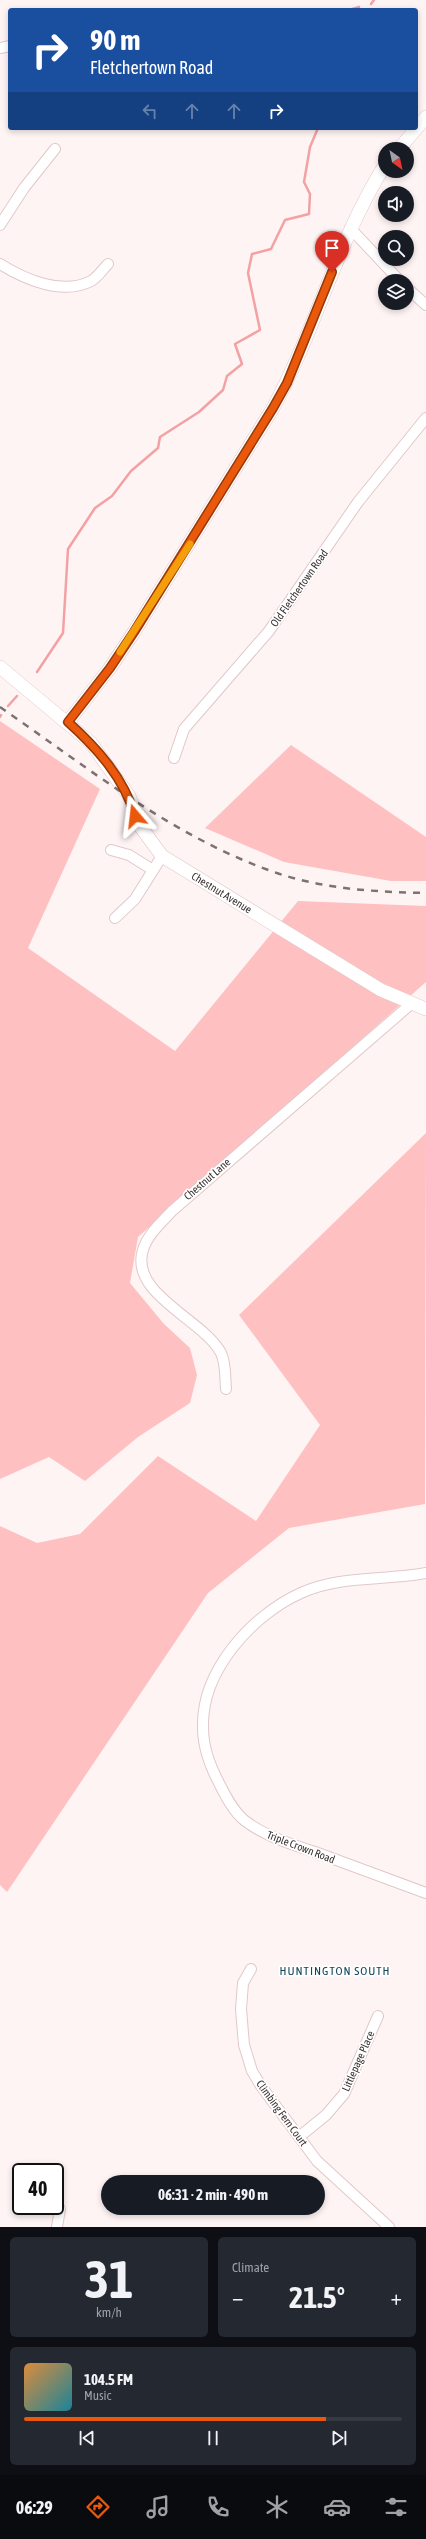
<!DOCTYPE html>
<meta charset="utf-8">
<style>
body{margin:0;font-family:"Asap Condensed",sans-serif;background:#242831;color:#f1f3f6;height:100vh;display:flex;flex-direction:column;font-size:15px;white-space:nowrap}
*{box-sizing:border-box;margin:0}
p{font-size:13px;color:#9ea1a6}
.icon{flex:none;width:22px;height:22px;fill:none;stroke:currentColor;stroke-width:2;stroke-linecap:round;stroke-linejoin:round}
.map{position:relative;height:2227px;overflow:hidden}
.drawer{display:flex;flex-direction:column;gap:10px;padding:10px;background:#0d0f14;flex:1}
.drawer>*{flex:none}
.banner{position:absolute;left:8px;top:8px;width:410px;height:122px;border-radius:4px;box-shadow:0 2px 6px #0003;background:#1a4fa0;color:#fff;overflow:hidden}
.needle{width:26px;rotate:147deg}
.fabs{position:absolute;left:378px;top:142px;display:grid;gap:8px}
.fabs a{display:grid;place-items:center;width:36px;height:36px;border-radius:50%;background:#171b24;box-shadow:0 2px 6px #0003;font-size:20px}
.speed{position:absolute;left:12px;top:2163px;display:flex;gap:8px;font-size:20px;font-weight:700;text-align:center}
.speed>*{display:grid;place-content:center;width:52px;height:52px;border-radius:50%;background:#171b24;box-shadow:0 2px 6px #0003;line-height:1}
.speed .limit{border:2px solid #111;border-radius:6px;background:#fff;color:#111}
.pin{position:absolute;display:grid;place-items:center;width:34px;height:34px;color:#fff;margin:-41px -17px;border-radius:50% 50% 50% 0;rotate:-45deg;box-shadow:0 0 4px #0007}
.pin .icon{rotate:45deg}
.me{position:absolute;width:44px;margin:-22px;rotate:343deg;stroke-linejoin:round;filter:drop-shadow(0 0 3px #0008)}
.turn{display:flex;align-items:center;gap:14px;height:84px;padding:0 16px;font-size:18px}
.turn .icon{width:52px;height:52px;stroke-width:2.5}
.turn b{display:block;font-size:28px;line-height:34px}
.lanes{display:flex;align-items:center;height:38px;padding:0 16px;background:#0003;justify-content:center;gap:20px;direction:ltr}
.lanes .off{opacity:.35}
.big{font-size:30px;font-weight:700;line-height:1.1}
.drawer .tile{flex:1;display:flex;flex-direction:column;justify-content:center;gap:6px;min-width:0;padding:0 14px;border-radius:6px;background:#242831}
.drawer .dial{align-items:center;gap:0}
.dial b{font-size:52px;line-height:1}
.song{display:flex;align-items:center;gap:12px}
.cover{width:48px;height:48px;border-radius:6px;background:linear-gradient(135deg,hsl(30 70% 55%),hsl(190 70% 35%))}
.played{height:4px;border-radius:2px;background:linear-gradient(90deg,#ea580c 80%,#363941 80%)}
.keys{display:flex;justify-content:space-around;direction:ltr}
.heat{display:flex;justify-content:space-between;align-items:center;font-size:22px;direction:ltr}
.drawer .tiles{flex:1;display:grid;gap:10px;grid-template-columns:1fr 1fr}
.tile:last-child{grid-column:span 2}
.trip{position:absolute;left:101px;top:2175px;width:224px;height:40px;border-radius:20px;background:#171b24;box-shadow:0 2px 6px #0003;font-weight:700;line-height:40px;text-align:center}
.menu{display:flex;height:64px;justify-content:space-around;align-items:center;background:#090b0e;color:#9ea1a6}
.menu .icon{width:28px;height:28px}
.menu .selected{color:#ea580c}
.menu b{font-size:18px;color:#f1f3f6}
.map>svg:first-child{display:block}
</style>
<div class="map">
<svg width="426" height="2227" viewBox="0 0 426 2227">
<rect width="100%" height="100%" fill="#fff4f4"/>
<g fill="#ffc0c1">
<polygon points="0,721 100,789 28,948 175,1051 298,901 426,906 426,982 138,1237 130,1283 164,1324 190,1348 197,1375 190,1403 138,1437 85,1481 49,1457 0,1479"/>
<polygon points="291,745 426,837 426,881 391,881 284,862 205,828"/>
<polygon points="426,1133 425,1504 289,1528 208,1593 7,1892 0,1885 0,1526 37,1543 80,1534 158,1456 256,1521 320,1425 239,1315"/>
</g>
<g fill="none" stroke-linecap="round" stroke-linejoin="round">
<g stroke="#f3a1a3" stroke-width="2.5">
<polyline points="371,4 374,0"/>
<polyline points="349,10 359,7"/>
<polyline points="37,672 63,633 68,549 95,508 112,496 131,471 158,448 160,437 199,412 223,390 227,376 242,364 235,344 260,330 248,273 252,254 271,249 285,220 309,214 310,194 304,182 310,147 318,128"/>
<polyline points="8,706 17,696"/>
<polyline points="0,717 1,715"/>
</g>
<defs>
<g id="minor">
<polyline points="0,48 10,46"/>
<polyline points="0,225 24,188 55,149"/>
<polyline points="350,228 400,281"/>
<path d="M0,264c24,15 62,32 91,17 6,-3 12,-12 17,-17"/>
<polyline points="407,288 426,305"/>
<polyline points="174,758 184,729 269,631 358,502 426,418"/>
<polyline points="111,850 129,855 153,870"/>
<polyline points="115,918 135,899 162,856"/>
<path d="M226,1389c-1,-11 0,-26 -5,-36 -17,-33 -92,-59 -78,-103 4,-15 19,-28 29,-39l239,-207"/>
<path d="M426,1573c-42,8 -85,2 -125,20 -49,22 -100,78 -98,135 0,19 7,38 16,55 6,12 14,28 25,37 20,16 47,24 71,32 37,14 74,27 111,41"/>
<polyline points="251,1969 243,1983 241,2009 244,2045 252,2071 261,2086 317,2161 389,2227"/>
<polyline points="299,2137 326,2115 344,2094 378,2016"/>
<polyline points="57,2227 60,2209"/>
</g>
<g id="tertiary">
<polyline points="399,149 426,117"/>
<path id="s1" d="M0,667l91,76 38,53 11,30 22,30 219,134 45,19"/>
<path d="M68,722l42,-54 24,-36 139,-224c43,-79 64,-167 112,-243"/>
</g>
</defs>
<use href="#minor" stroke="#e2c8c8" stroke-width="12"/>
<use href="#tertiary" stroke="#e2c8c8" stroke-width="14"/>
<use href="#minor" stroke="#fff" stroke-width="10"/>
<use href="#tertiary" stroke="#fff" stroke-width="13"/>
<path stroke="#7d7272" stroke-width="2.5" stroke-dasharray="7 7" stroke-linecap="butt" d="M0,707c87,60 173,130 274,165 48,17 101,20 152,21"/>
</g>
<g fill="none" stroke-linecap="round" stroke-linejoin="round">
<defs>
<path id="route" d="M135,816c-11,-38 -38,-68 -67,-94l42,-54 24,-36 139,-224 14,-25 45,-111"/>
</defs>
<use href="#route" stroke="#983908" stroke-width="10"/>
<use href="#route" stroke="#ea580c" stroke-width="7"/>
<polyline stroke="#f59e0b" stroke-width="7" points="120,652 190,544"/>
</g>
<g text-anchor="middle" stroke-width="3.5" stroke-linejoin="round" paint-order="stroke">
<g font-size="11" fill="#3c3232" stroke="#fff">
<text transform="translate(299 588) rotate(-55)" y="4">Old Fletchertown Road</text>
<text dy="4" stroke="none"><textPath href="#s1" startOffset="323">Chestnut Avenue</textPath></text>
<text transform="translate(207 1179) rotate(-41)" y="4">Chestnut Lane</text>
<text transform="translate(301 1847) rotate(21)" y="4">Triple Crown Road</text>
<text transform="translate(358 2061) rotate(-66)" y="4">Littlepage Place</text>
<text transform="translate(282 2113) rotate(54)" y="4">Climbing Fern Court</text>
</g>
<g font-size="12" letter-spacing="1" fill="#154659" stroke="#fff">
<text x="335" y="1975">HUNTINGTON SOUTH</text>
</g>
</g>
</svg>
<div class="fabs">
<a><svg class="needle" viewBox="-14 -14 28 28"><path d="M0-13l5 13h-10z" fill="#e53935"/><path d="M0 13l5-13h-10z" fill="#9ea1a6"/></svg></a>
<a><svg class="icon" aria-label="sound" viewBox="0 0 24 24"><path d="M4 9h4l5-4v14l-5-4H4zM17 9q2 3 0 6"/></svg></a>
<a><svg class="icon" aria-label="search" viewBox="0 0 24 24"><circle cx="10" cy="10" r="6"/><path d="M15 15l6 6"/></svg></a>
<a><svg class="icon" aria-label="layers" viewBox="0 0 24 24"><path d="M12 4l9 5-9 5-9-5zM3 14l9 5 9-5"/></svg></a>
</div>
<div class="speed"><div class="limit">40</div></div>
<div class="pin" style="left:332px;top:272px;background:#d93025"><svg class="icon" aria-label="arrive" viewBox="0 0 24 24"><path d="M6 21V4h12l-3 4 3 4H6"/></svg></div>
<svg class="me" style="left:135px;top:816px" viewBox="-20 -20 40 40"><path d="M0-17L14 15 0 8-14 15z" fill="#ea580c" stroke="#fff" stroke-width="4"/></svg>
<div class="trip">06:31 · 2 min · 490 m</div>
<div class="banner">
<div class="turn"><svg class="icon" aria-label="right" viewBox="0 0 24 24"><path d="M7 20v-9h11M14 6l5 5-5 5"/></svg><div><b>90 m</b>Fletchertown Road</div></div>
<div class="lanes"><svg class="icon off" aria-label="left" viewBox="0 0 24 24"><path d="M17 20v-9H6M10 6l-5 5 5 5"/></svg><svg class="icon off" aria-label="ahead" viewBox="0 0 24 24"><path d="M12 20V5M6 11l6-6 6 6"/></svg><svg class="icon off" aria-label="ahead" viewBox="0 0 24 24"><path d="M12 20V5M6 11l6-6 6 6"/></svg><svg class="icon" aria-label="right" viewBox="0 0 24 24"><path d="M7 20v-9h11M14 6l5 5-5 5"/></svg></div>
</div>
</div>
<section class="drawer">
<div class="tiles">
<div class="tile dial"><b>31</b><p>km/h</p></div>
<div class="tile"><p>Climate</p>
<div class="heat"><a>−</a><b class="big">21.5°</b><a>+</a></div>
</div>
<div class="tile">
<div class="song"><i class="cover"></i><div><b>104.5 FM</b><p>Music</p></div></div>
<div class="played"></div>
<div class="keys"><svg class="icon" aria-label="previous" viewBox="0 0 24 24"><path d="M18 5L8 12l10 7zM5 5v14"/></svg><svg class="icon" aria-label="pause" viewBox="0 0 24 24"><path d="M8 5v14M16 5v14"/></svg><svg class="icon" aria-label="next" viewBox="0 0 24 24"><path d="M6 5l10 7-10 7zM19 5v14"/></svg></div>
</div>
</div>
</section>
<nav class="menu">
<b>06:29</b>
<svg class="icon selected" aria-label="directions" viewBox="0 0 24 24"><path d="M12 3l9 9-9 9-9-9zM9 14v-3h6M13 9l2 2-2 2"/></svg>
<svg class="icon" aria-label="music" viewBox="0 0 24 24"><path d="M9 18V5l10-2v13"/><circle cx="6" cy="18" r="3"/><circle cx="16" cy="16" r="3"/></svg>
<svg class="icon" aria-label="phone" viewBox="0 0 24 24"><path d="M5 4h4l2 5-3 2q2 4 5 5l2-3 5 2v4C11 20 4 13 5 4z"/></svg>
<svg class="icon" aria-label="climate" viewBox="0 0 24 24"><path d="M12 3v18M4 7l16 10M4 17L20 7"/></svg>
<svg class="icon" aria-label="car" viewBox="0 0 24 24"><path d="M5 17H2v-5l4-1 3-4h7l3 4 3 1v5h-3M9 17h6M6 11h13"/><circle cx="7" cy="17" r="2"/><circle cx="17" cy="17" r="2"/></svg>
<svg class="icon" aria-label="filters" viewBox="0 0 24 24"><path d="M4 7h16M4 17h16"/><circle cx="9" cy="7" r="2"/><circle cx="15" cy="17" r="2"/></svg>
</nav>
